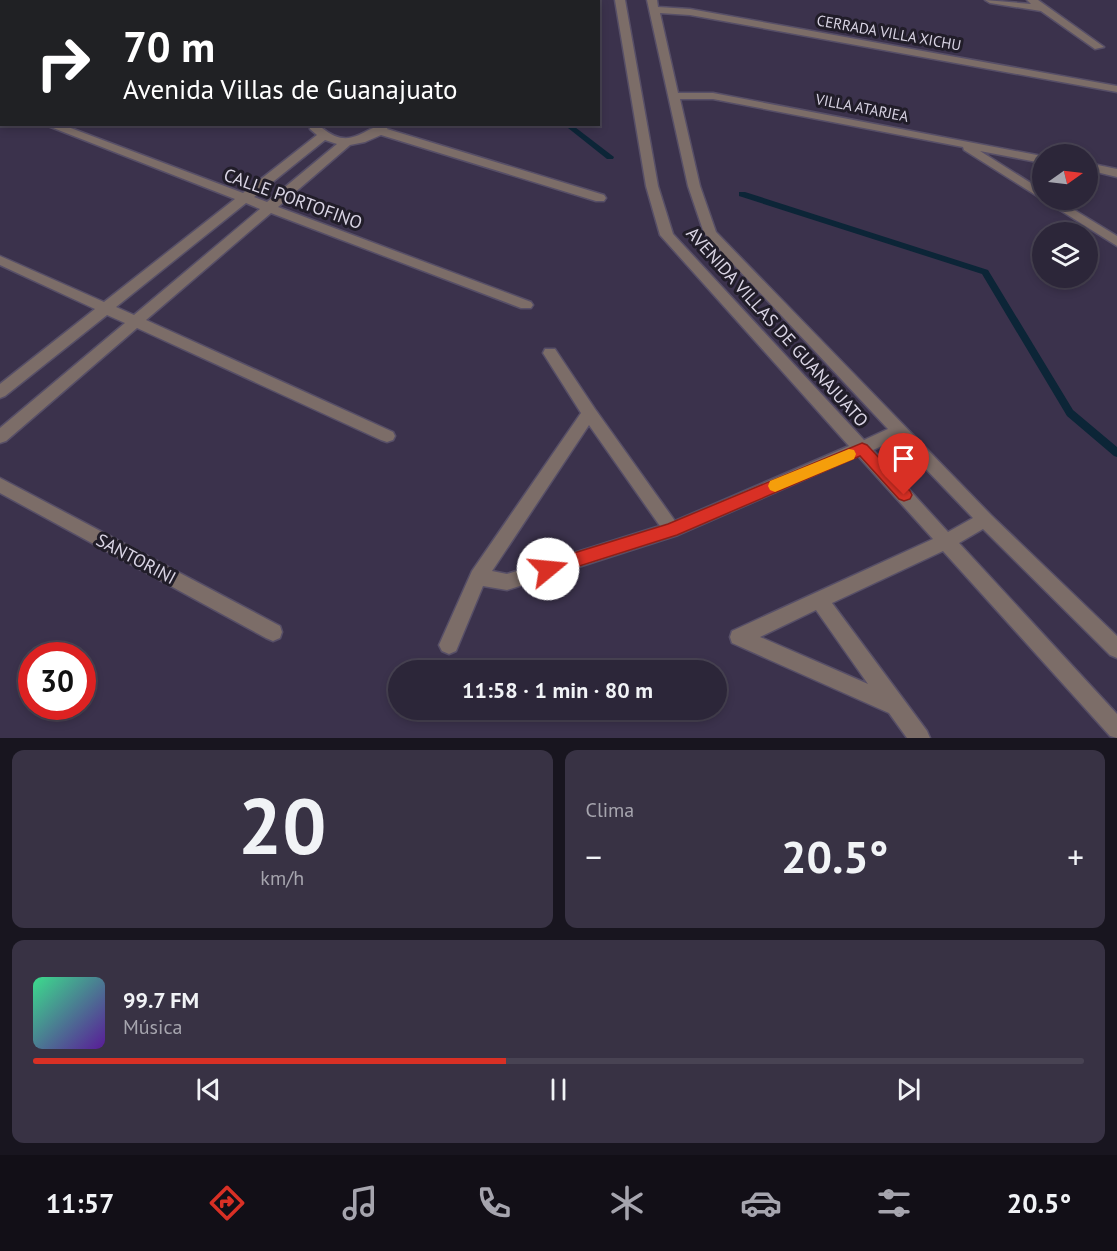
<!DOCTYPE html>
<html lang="es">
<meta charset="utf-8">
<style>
body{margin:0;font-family:"PT Sans",sans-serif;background:#383244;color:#f1f3f6;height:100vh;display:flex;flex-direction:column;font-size:22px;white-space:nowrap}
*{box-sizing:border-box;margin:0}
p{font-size:20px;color:#a6a5ae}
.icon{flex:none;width:33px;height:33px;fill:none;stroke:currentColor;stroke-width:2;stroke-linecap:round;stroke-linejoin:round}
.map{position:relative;height:738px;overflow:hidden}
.details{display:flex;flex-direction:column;gap:12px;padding:12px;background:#18151f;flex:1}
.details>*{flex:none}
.banner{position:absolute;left:0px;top:0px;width:600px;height:126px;box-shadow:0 3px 9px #0003,0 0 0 2px #484353;background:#202124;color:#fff;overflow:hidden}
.needle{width:39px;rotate:76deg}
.fabs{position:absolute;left:1032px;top:144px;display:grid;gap:12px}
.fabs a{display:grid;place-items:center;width:66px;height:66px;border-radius:50%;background:#2c2639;box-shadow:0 3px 9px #0003,0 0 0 2px #484353;font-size:30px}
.speed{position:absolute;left:18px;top:642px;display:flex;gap:12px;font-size:30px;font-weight:700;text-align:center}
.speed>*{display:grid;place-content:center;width:78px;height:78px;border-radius:50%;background:#2c2639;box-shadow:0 3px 9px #0003,0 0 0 2px #484353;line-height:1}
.speed .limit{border:9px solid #d22;background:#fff;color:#111}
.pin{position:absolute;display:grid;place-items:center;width:51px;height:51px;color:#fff;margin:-62px -26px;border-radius:50% 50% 50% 0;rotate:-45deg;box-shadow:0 0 6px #0007}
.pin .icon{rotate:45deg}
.me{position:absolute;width:66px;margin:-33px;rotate:73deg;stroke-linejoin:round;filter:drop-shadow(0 0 4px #0008)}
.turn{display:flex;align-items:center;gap:21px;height:126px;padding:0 24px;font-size:27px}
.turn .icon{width:78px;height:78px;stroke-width:2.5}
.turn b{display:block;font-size:42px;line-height:51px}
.big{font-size:45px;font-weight:700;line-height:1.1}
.details .card{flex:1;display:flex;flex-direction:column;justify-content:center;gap:9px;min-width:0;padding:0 21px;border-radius:12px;background:#383244}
.details .dial{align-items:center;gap:0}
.dial b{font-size:78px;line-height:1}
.song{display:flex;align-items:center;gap:18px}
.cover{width:72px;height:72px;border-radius:9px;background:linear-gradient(135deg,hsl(150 70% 55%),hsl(270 70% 35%))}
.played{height:6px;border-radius:3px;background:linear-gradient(90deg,#d93025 45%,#484353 45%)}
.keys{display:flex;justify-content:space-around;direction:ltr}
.heat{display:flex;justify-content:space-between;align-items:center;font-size:33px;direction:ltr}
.details .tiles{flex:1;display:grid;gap:12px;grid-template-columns:1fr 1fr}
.card:last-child{grid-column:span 2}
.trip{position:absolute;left:388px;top:660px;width:339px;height:60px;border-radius:30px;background:#2c2639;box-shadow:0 3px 9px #0003,0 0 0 2px #484353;font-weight:700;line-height:60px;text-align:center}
.menu{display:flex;height:96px;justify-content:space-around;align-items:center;background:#120f17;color:#a6a5ae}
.menu .icon{width:42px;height:42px}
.menu .current{color:#d93025}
.menu b{font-size:27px;color:#f1f3f6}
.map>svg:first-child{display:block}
</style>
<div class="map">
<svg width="1117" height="738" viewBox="0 0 1117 738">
<rect width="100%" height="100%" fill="#3b324c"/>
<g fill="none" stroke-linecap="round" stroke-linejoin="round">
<g fill="#0c2537" fill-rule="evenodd">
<polygon points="273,0 280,0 283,2 275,2"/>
<polygon points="563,124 571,124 614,157 613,159 607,159"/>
<polygon points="739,192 745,192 988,270 1073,410 1117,447 1117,457 1114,456 1067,416 982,274 739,196"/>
</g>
<defs>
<g id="minor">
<polygon points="21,0 33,0 20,2"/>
<polygon points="99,0 110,0 111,2 100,2"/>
<polygon points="473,0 483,0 484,2 474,2"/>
<path d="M615,0h10l33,186 15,48 191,206 24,-11 -184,-196 -16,-47 -41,-186h10l1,7 32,2 427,77v6l-427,-77 -30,-2 18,80h35l329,63v7l-62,-12 62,39v9l-78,-49 -1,-3 -250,-48h-33l20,87 16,46 275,283 126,121v22l-7,-3 -127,-126 -24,14 158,171v24l-7,-2 -167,-185 -111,52 95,128 3,7h-23l-18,-25 -157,-70 -2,-6 2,-6 201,-92 -75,-83 -180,79 -171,55 -24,-4 -27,65 -7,3 -7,-3 -3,-6 33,-74 109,-158 -38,-60 2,-4h10l40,60 80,112 174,-75 -189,-211 -14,-49zM589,425l71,101 -153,48 -15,-3zM897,439l76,79 -25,14 -75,-82zM816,610l52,74 -108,-47z"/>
<polygon points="985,0 1031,4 1027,0 1038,0 1104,47 1095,49 1041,11 990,3"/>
<rect x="0" y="30" width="2" height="7"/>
<path d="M43,124h17l183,69 74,-58 -7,-6v-5h12v4c31,25 42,-4 68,-4l-3,5 217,66 2,3 -2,3h-8l-215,-66 -16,7 -15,3 -72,62 253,95 2,3 -2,3h-10l-250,-95 -125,107 247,112 2,4 -2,4 -6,2 -6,-2 -244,-112 -131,113 -6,2v-15l125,-105 -18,-8 -102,81 -5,2v-14l95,-75 -95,-44v-9l104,46 131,-103zM325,140l12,4 -70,58 -13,-5zM246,203l14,6 -126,106 -18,-8z"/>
<polygon points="1088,163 1117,169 1117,177 1088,170"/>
<polygon points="1044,200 1058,200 1117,236 1117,246"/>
<polygon points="0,478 280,626 282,632 280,638 273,641 266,638 0,493"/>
</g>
</defs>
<use href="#minor" stroke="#574f67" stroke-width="3"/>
<use href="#minor" fill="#7c6d68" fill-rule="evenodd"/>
</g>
<polygon fill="#d93025" stroke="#8d1f18" stroke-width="1.5" points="862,443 867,445 910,491 912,495 910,499 904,501 899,499 860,456 677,535 548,576 542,574 540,569 542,564 548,561 668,524"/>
<polygon fill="#f59e0b" points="849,449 854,450 856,454 854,459 775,492 770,490 768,486 770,481"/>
<g text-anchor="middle" stroke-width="6" stroke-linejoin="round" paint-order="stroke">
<g font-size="15" fill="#d9d4e4" stroke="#211d29">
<text transform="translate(889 33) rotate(10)" y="5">CERRADA VILLA XICHU</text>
<text transform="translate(862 108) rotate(11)" y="5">VILLA ATARJEA</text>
</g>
<g font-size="18" fill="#d9d4e4" stroke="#211d29">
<text transform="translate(293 199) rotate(20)" y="6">CALLE PORTOFINO</text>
<text transform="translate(777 327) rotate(48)" y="6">AVENIDA VILLAS DE GUANAJUATO</text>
<text transform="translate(136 559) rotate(28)" y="6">SANTORINI</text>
</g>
</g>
</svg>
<div class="fabs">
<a><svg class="needle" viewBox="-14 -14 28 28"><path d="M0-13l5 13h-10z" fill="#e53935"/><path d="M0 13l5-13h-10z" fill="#a6a5ae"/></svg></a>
<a><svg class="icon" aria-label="layers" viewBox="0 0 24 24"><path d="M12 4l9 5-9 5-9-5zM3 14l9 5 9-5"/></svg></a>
</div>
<div class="speed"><div class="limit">30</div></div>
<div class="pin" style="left:904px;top:495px;background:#d93025"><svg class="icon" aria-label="arrive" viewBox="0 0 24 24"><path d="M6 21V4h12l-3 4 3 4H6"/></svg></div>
<svg class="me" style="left:548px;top:569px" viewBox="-20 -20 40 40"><circle r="19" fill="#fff"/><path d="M0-13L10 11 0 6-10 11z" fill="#d93025"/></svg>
<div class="trip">11:58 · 1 min · 80 m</div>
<div class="banner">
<div class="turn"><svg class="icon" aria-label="right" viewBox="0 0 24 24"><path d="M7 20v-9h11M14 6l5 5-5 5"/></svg><div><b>70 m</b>Avenida Villas de Guanajuato</div></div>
</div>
</div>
<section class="details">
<div class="tiles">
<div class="card dial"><b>20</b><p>km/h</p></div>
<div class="card"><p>Clima</p>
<div class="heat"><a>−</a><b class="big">20.5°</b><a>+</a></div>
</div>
<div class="card">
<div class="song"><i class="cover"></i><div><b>99.7 FM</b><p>Música</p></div></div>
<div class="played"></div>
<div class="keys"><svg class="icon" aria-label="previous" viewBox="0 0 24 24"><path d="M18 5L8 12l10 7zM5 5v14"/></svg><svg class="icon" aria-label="pause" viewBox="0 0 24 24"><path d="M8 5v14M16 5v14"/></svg><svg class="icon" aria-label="next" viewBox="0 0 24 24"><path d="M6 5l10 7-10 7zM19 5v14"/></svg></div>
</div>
</div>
</section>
<nav class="menu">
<b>11:57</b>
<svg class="icon current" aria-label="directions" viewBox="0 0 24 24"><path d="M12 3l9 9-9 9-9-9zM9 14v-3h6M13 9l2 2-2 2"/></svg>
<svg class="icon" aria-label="music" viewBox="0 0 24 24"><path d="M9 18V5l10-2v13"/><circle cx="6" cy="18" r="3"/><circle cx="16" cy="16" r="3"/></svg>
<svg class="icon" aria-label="phone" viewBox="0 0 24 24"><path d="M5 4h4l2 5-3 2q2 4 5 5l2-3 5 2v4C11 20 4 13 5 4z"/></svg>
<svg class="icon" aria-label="climate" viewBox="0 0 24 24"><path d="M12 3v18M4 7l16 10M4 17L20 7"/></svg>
<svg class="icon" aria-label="car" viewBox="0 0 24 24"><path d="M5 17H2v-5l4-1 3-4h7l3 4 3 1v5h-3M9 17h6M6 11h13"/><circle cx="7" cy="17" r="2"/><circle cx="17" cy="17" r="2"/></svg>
<svg class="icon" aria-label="filters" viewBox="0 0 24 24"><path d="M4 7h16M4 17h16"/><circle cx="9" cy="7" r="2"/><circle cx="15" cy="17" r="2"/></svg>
<b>20.5°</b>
</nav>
